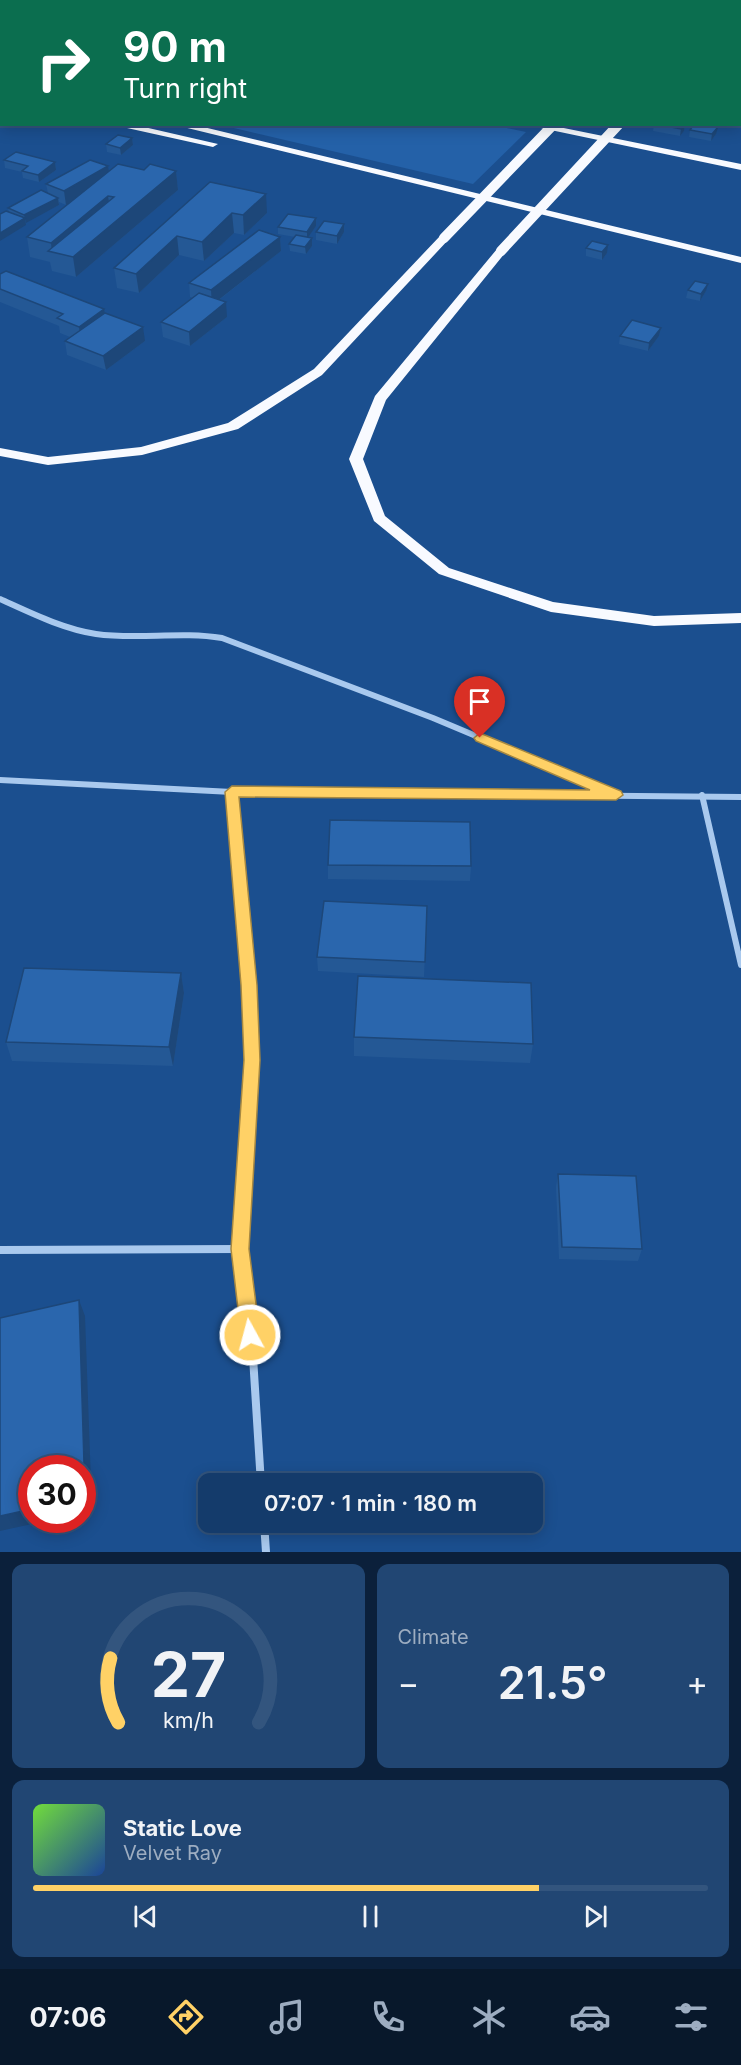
<!DOCTYPE html>
<meta charset="utf-8">
<style>
body{margin:0;font-family:Inter,sans-serif;background:#214673;color:#f1f3f6;height:100vh;display:flex;flex-direction:column;font-size:22px;white-space:nowrap}
*{box-sizing:border-box;margin:0}
p{font-size:20px;color:#9dadc1}
.icon{flex:none;width:33px;height:33px;fill:none;stroke:currentColor;stroke-width:2;stroke-linecap:round;stroke-linejoin:round}
.map{position:relative;height:1552px;overflow:hidden}
.details{display:flex;flex-direction:column;gap:12px;padding:12px;background:#0b203b;flex:1}
.details>*{flex:none}
.hud{position:absolute;left:0px;top:0px;width:741px;height:126px;box-shadow:0 3px 15px #0003,0 0 0 2px #33557e;background:#0b6e4f;color:#fff;overflow:hidden}
.speed{position:absolute;left:18px;top:1455px;display:flex;gap:12px;font-size:30px;font-weight:700;text-align:center}
.speed>*{display:grid;place-content:center;width:78px;height:78px;border-radius:50%;background:#143b6b;box-shadow:0 3px 15px #0003,0 0 0 2px #33557e;line-height:1}
.speed .limit{border:9px solid #d22;background:#fff;color:#111}
.pin{position:absolute;display:grid;place-items:center;width:51px;height:51px;color:#fff;margin:-62px -26px;border-radius:50% 50% 50% 0;rotate:-45deg;box-shadow:0 0 6px #0007}
.pin .icon{rotate:45deg}
.me{position:absolute;width:66px;margin:-33px;rotate:353deg;stroke-linejoin:round;filter:drop-shadow(0 0 4px #0008)}
.turn{display:flex;align-items:center;gap:21px;height:126px;padding:0 24px;font-size:27px}
.turn .icon{width:78px;height:78px;stroke-width:2.5}
.turn b{display:block;font-size:42px;line-height:51px}
.big{font-size:45px;font-weight:600;line-height:1.1}
.details .card{flex:1;display:flex;flex-direction:column;justify-content:center;gap:9px;min-width:0;padding:0 21px;border-radius:12px;background:#214673}
.details .dial{align-items:center;gap:0}
.dial svg{height:156px;overflow:visible;fill:none;stroke:#33557e;stroke-width:7;stroke-linecap:round;text-anchor:middle}
.dial text{fill:#f1f3f6;stroke:none}
.song{display:flex;align-items:center;gap:18px}
.cover{width:72px;height:72px;border-radius:9px;background:linear-gradient(135deg,hsl(100 70% 55%),hsl(220 70% 35%))}
.played{height:6px;border-radius:3px;background:linear-gradient(90deg,#ffd166 75%,#33557e 75%)}
.keys{display:flex;justify-content:space-around;direction:ltr}
.heat{display:flex;justify-content:space-between;align-items:center;font-size:33px;direction:ltr}
.details .tiles{flex:1;display:grid;gap:12px;grid-template-columns:1fr 1fr}
.card:last-child{grid-column:span 2}
.trip{position:absolute;left:198px;top:1473px;width:345px;height:60px;border-radius:12px;background:#143b6b;box-shadow:0 3px 15px #0003,0 0 0 2px #33557e;font-weight:600;line-height:60px;text-align:center}
.dock{display:flex;height:96px;justify-content:space-around;align-items:center;background:#08182b;color:#9dadc1}
.dock .icon{width:42px;height:42px}
.dock .on{color:#ffd166}
.dock b{font-size:27px;color:#f1f3f6}
.map>svg:first-child{display:block}
</style>
<div class="map">
<svg width="741" height="1552" viewBox="0 0 741 1552">
<rect width="100%" height="100%" fill="#1b4f8f"/>
<polygon fill="#2461a8" points="488,124 526,132 473,184 221,125"/>
<g fill="none" stroke-linecap="round" stroke-linejoin="round">
<g stroke="#a9c9ee" stroke-width="6">
<path d="M0,599c31,14 63,30 96,35 42,6 84,-3 126,4l211,80 181,76"/>
<polyline points="0,780 232,792 741,797"/>
<polyline points="232,792 250,1007"/>
<polyline points="702,795 741,965"/>
</g>
<g stroke="#a9c9ee" stroke-width="8">
<polyline points="250,1005 252,1060 240,1249 253,1357 261,1484"/>
<polyline points="0,1250 240,1249"/>
<polyline points="264,1522 266,1552"/>
</g>
<g fill="#f8faff" fill-rule="evenodd">
<polygon points="647,0 657,0 646,2"/>
<polygon points="676,0 685,0 675,2"/>
<polygon points="729,0 737,0 728,2"/>
<polygon points="0,14 2,15 2,21 0,20"/>
<polygon points="0,78 2,79 2,85 0,84"/>
<polygon points="0,103 2,103 2,110 0,109"/>
<polygon points="109,124 131,124 218,144 213,147"/>
<polygon points="171,124 191,124 741,257 741,263"/>
<polygon points="522,124 544,124 741,164 741,170"/>
<polygon points="440,236 450,238 322,375 238,429 142,455 48,465 0,456 0,448 48,457 141,447 228,423 314,369"/>
<polygon points="501,248 507,251 505,253 386,400 363,459 385,516 449,568 553,602 654,616 741,613 741,623 654,626 551,612 439,574 374,521 349,459 375,396 497,249"/>
</g>
<g stroke="#f8faff" stroke-width="10">
<polyline points="444,238 554,124"/>
<polyline points="501,251 619,124"/>
</g>
</g>
<g fill="#245895">
<polygon points="58,0 74,0 73,2"/>
<polygon points="156,0 175,0 173,2 156,2"/>
<polygon points="654,124 685,124 684,131 680,136 653,131"/>
<polygon points="690,130 716,134 711,141 689,137"/>
<polygon points="132,138 133,145 121,155 107,152 106,144"/>
<polygon points="4,160 55,162 56,170 39,182 23,178 22,172 5,168"/>
<polygon points="144,170 176,171 178,190 76,277 52,271 50,262 30,257 27,237 66,205 59,202 59,205 25,222 26,225 9,212 8,208 48,193 46,184 108,171"/>
<polygon points="210,182 267,213 244,235 234,233 204,261 179,255 139,293 117,288 114,268"/>
<polygon points="316,218 316,226 308,237 312,238 312,246 306,254 290,251 289,244 295,237 278,234 278,227"/>
<polygon points="344,224 344,232 337,244 316,240 316,232"/>
<polygon points="280,237 281,251 219,300 227,317 190,346 163,337 161,322 193,298 190,297 189,283"/>
<polygon points="586,248 607,253 602,260 586,256"/>
<polygon points="0,274 105,313 145,341 106,370 67,355 65,341 70,337 60,333 59,326 0,302"/>
<polygon points="688,290 706,291 700,301 686,298"/>
<polygon points="661,328 659,336 648,351 619,344 620,336"/>
<polygon points="328,865 471,866 470,881 328,879"/>
<polygon points="427,906 424,977 318,971 317,957"/>
<polygon points="181,973 184,993 173,1066 12,1061 6,1042"/>
<polygon points="354,1037 533,1044 530,1063 354,1056"/>
<polygon points="558,1174 642,1249 638,1261 559,1259 556,1187"/>
</g>
<g fill="#1d4779">
<polygon points="685,124 684,131 680,136 681,129"/>
<polygon points="718,127 716,134 711,141 712,134"/>
<polygon points="132,138 133,145 121,155 120,148"/>
<polygon points="55,162 56,170 39,182 38,175"/>
<polygon points="108,166 110,180 66,205 64,191"/>
<polygon points="176,171 178,190 76,277 73,257"/>
<polygon points="266,194 267,213 244,235 243,215"/>
<polygon points="108,196 111,215 52,252 51,243"/>
<polygon points="58,198 59,205 26,223 24,215"/>
<polygon points="232,213 234,233 204,261 202,242"/>
<polygon points="25,218 26,225 0,241 0,233"/>
<polygon points="316,218 316,226 307,239 307,232"/>
<polygon points="344,224 344,232 337,244 337,236"/>
<polygon points="177,236 179,255 139,293 136,274"/>
<polygon points="280,237 281,251 212,305 211,290"/>
<polygon points="312,238 312,246 306,254 305,247"/>
<polygon points="608,245 607,253 602,260 602,252"/>
<polygon points="708,284 706,291 700,301 701,294"/>
<polygon points="226,302 227,317 190,346 189,332"/>
<polygon points="104,309 107,324 81,341 79,327"/>
<polygon points="143,327 145,341 106,370 103,356"/>
<polygon points="661,328 659,336 648,351 649,343"/>
<polygon points="181,973 184,993 173,1066 169,1047"/>
<polygon points="79,1300 85,1316 92,1510 82,1512"/>
<polygon points="32,1509 32,1520 50,1520 0,1531 0,1516"/>
</g>
<g fill="#2a66ad" stroke="#1d4779" stroke-width="1.5">
<polygon points="656,124 685,124 681,129"/>
<polygon points="694,124 708,124 718,127 712,134 690,130"/>
<polygon points="118,135 132,138 120,148 106,144"/>
<polygon points="16,152 55,162 38,175 22,171 28,166 4,160"/>
<polygon points="90,160 108,166 64,191 46,184"/>
<polygon points="118,164 144,170 150,164 176,171 73,257 48,251 114,197 108,196 51,243 27,237"/>
<polygon points="210,182 266,194 243,215 232,213 202,242 177,236 136,274 114,268"/>
<polygon points="41,190 58,198 24,215 8,208"/>
<polygon points="6,211 25,218 0,233 0,214"/>
<polygon points="288,214 316,218 307,232 278,227"/>
<polygon points="324,221 344,224 337,236 316,232"/>
<polygon points="259,230 280,237 211,290 189,283"/>
<polygon points="296,235 312,238 305,247 289,244"/>
<polygon points="592,241 608,245 602,252 586,248"/>
<polygon points="6,271 104,309 79,327 57,318 63,314 0,289 0,274"/>
<polygon points="695,281 708,284 701,294 688,290"/>
<polygon points="199,293 226,302 189,332 161,322"/>
<polygon points="105,313 143,327 103,356 65,341"/>
<polygon points="632,320 661,328 649,343 620,336"/>
<polygon points="330,820 470,822 471,866 328,865"/>
<polygon points="324,901 427,906 425,962 317,957"/>
<polygon points="24,968 181,973 169,1047 6,1042"/>
<polygon points="358,976 531,983 533,1044 354,1037"/>
<polygon points="558,1174 636,1176 642,1249 562,1247"/>
<polygon points="79,1300 85,1496 82,1497 82,1468 32,1468 32,1509 0,1516 0,1318"/>
</g>
<polygon fill="#ffd166" stroke="#a68842" stroke-width="1.5" points="480,733 621,791 623,795 616,800 239,797 257,985 260,1060 249,1249 260,1335 257,1342 250,1344 244,1342 241,1335 231,1249 244,1060 241,985 225,792 232,786 590,790 476,741 474,738"/>
</svg>
<div class="speed"><div class="limit">30</div></div>
<div class="pin" style="left:480px;top:738px;background:#d93025"><svg class="icon" aria-label="arrive" viewBox="0 0 24 24"><path d="M6 21V4h12l-3 4 3 4H6"/></svg></div>
<svg class="me" style="left:250px;top:1335px" viewBox="-20 -20 40 40"><circle r="17" fill="#ffd166" stroke="#fff" stroke-width="3"/><path d="M0-11L8 9 0 5-8 9z" fill="#fff"/></svg>
<div class="trip">07:07 · 1 min · 180 m</div>
<div class="hud">
<div class="turn"><svg class="icon" aria-label="right" viewBox="0 0 24 24"><path d="M7 20v-9h11M14 6l5 5-5 5"/></svg><div><b>90 m</b>Turn right</div></div>
</div>
</div>
<section class="details">
<div class="tiles">
<div class="card dial"><svg viewBox="0 0 100 80">
<path d="M14 69A42 42 0 1 1 86 69"/>
<path d="M14 69A42 42 0 0 1 10 36" stroke="#ffd166"/>
<text x="50" y="56" font-size="32" font-weight="700">27</text>
<text x="50" y="72" font-size="11">km/h</text>
</svg></div>
<div class="card"><p>Climate</p>
<div class="heat"><a>−</a><b class="big">21.5°</b><a>+</a></div>
</div>
<div class="card">
<div class="song"><i class="cover"></i><div><b>Static Love</b><p>Velvet Ray</p></div></div>
<div class="played"></div>
<div class="keys"><svg class="icon" aria-label="previous" viewBox="0 0 24 24"><path d="M18 5L8 12l10 7zM5 5v14"/></svg><svg class="icon" aria-label="pause" viewBox="0 0 24 24"><path d="M8 5v14M16 5v14"/></svg><svg class="icon" aria-label="next" viewBox="0 0 24 24"><path d="M6 5l10 7-10 7zM19 5v14"/></svg></div>
</div>
</div>
</section>
<nav class="dock">
<b>07:06</b>
<svg class="icon on" aria-label="directions" viewBox="0 0 24 24"><path d="M12 3l9 9-9 9-9-9zM9 14v-3h6M13 9l2 2-2 2"/></svg>
<svg class="icon" aria-label="music" viewBox="0 0 24 24"><path d="M9 18V5l10-2v13"/><circle cx="6" cy="18" r="3"/><circle cx="16" cy="16" r="3"/></svg>
<svg class="icon" aria-label="phone" viewBox="0 0 24 24"><path d="M5 4h4l2 5-3 2q2 4 5 5l2-3 5 2v4C11 20 4 13 5 4z"/></svg>
<svg class="icon" aria-label="climate" viewBox="0 0 24 24"><path d="M12 3v18M4 7l16 10M4 17L20 7"/></svg>
<svg class="icon" aria-label="car" viewBox="0 0 24 24"><path d="M5 17H2v-5l4-1 3-4h7l3 4 3 1v5h-3M9 17h6M6 11h13"/><circle cx="7" cy="17" r="2"/><circle cx="17" cy="17" r="2"/></svg>
<svg class="icon" aria-label="filters" viewBox="0 0 24 24"><path d="M4 7h16M4 17h16"/><circle cx="9" cy="7" r="2"/><circle cx="15" cy="17" r="2"/></svg>
</nav>
